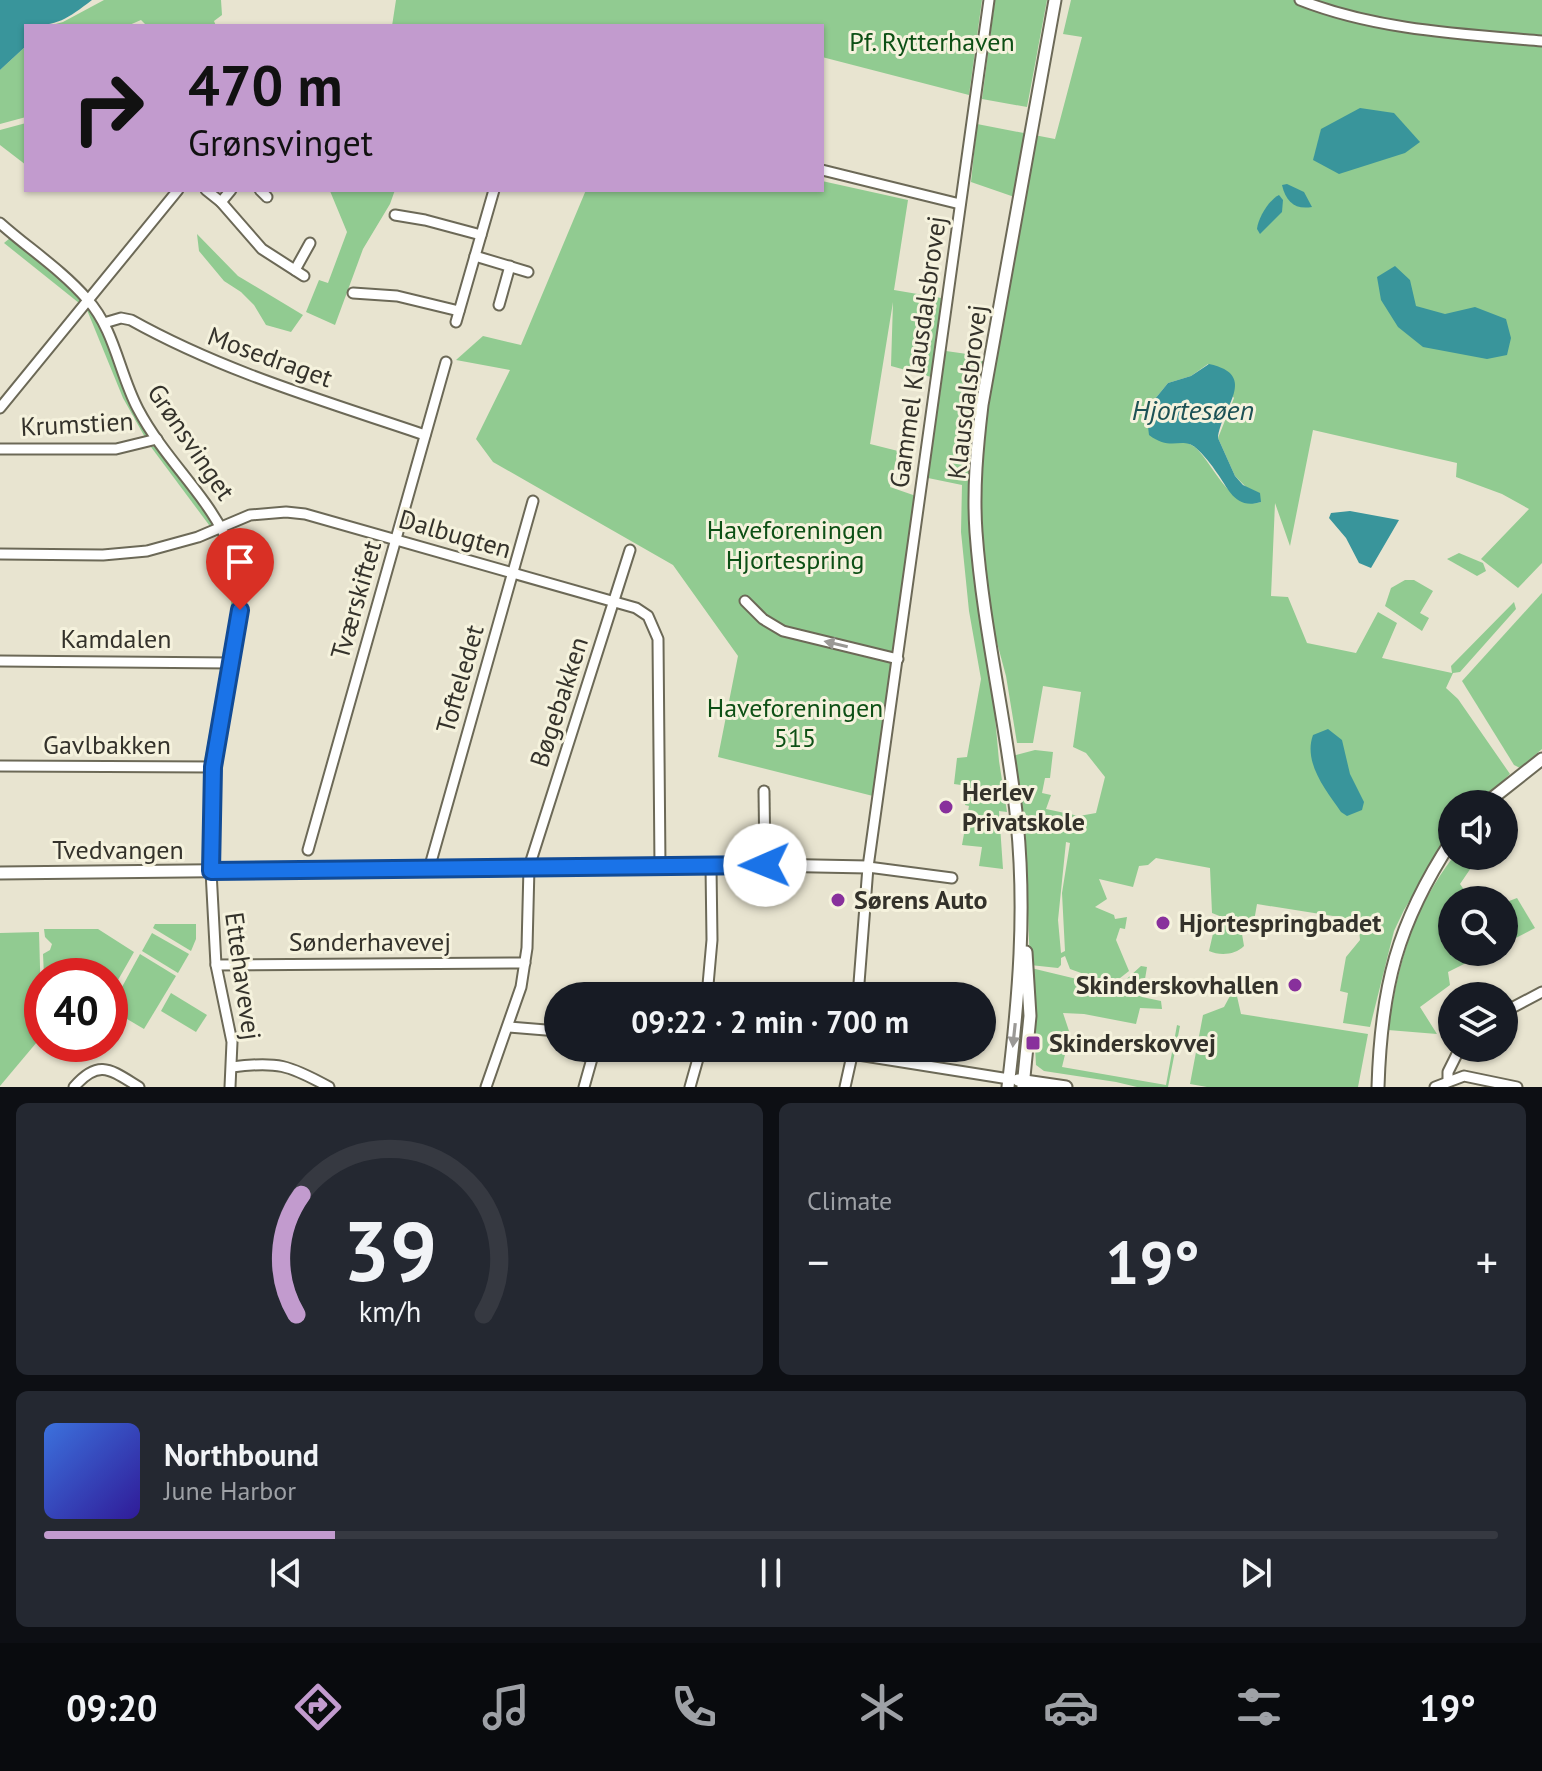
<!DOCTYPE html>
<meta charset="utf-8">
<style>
body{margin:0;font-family:"PT Sans",sans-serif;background:#242831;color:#f1f3f6;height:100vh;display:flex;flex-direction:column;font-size:30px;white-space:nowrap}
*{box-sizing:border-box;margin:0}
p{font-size:26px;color:#9ea1a6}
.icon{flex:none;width:44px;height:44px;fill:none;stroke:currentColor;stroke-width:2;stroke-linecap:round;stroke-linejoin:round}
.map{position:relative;height:1087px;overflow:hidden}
.side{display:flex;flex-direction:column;gap:16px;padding:16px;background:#0d0f14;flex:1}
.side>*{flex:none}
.banner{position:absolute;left:24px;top:24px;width:800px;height:168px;border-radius:0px;box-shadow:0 2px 6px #0004;background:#c29bce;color:#111;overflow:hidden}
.tools{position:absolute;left:1438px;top:790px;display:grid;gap:16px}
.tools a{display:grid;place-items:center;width:80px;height:80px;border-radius:50%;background:#171b24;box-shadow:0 2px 6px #0004;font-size:40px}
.speed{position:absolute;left:24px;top:958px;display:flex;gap:16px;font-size:40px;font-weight:700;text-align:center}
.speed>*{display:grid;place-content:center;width:104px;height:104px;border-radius:50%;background:#171b24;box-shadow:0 2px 6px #0004;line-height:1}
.speed .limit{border:12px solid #d22;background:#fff;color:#111}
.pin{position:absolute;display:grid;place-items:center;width:68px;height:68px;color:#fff;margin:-82px -34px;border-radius:50% 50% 50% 0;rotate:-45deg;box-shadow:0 0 8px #0007}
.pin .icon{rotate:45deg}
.me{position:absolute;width:88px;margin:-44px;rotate:269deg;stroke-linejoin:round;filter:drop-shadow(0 0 6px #0008)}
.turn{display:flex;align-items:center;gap:28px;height:168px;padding:0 32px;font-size:36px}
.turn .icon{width:104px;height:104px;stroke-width:2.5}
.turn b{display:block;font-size:56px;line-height:68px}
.big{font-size:60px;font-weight:700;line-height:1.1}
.side .widget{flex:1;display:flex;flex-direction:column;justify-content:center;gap:12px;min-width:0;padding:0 28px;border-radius:12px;background:#242831}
.side .dial{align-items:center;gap:0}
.dial svg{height:208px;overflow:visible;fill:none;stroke:#363941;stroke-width:7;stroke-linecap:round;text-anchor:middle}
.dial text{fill:#f1f3f6;stroke:none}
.song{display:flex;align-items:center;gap:24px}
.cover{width:96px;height:96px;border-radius:12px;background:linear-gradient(135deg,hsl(220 70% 55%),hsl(250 70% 35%))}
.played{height:8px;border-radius:4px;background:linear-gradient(90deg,#c29bce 20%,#363941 20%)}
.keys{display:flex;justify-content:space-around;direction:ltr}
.heat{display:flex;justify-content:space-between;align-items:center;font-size:44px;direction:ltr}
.side .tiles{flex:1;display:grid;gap:16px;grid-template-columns:1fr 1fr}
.widget:last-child{grid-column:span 2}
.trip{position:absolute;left:544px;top:982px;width:452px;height:80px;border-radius:40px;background:#171b24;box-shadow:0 2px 6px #0004;font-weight:700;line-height:80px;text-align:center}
.tabs{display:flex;height:128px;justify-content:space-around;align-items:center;background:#090b0e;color:#9ea1a6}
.tabs .icon{width:56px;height:56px}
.tabs .current{color:#c29bce}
.tabs b{font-size:36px;color:#f1f3f6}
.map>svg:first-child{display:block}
</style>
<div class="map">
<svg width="1542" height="1087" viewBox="0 0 1542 1087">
<rect width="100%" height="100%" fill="#e8e4d0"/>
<g fill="#91cb91" fill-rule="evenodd">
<polygon points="104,0 221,0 222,15 214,21 216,26 140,26 145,24 141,20 127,26 48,26 63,22"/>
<polygon points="396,0 982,0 969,95 822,57 822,26 392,26"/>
<polygon points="995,0 1047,0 1027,107 982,99"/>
<path d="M1071,0h471v563l-24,25 -37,-29 48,-50 -27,-15 -46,-17 1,-14 -144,-33 -23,116 -15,-43 -4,93 17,1 19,46 49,10 22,-41 19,11 -15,35 70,15 -1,-7 63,-64 2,7 -56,63 -7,1 -7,15 12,11 52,75 -30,30h-28v28l-48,78 -10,21 -24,96 -27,-4 5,-30 -8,-2 6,-34 14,-17 -2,-20 -101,-16 -4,23 -30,-10 19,17 2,12c-9,9 -24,10 -35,5l6,-26 7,-8 -10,-4 -2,-45 -54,-10 -8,7 -9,1 -6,21 -34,-8 8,20 -12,8 19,8 1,4 12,-2 -2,12 -5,-1 -4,12 13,31 -14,11 -6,1 -39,-14 -5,-13 -4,2v7l-3,3 -28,-3 -4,-104 -14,-105 23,-6 18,2 -3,26h-5l-3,15 9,2 -5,14 33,7 17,-3 9,-36 -19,-24 -13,-6 8,-55 -38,-6 -10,57h-16l-11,-67 -22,-82 15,167 8,51 -8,-1 4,58 -24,-3 3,-19 -20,-2 7,-39 -4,-1 3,-19 -14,-2 3,-26 10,-1 14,-78 -12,-68 -8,-79 1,-47 -34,-7 14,-98 -51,-14 2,-64 -23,142 28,7 -8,36 26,9 -43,300 -155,-39 20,-101 -65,-91 -180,-103 -17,-23 34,-69 -54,-10 27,-24 38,9 65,-155h236v-9l86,19 -14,90 53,9 -1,52 49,7 28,-158 -52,-18 6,-58 78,15 27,-102 -19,-3zM1208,364l26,34 -16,40 17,38 26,26c-29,9 -47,-36 -64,-53 -5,-5 -11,-6 -16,-10 -12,-8 -23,-19 -35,-29l22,-27 23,-7zM1066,842l4,1 -8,50 3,58 -4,2 -3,-33z"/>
<polygon points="26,46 26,117 0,124 0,70"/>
<polygon points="26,123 26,165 0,145 0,130"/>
<polygon points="334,190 395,190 390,204 363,249 335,325 306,312 319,280 328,283 347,232 330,191"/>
<polygon points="197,234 238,276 303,315 291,332 266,325 254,305 241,292 224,281 199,251"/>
<polygon points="10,238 78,295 82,300 79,303 4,243"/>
<polygon points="87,310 91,311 100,324 148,433 146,439 123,398"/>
<polygon points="157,446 215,523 212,529 151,447"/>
<path d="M219,534l14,26 4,54 -8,43 -7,-1c12,-49 14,-73 -5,-120z"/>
<polygon points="1459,553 1483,563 1486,571 1477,576 1447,559"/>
<polygon points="1405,580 1414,580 1433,591 1420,613 1429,618 1422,631 1385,606 1391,588"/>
<polygon points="1542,593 1542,749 1520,768 1514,765 1462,681"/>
<polygon points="221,667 226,671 210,758 204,762"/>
<path d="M1454,856h15l6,6 -15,22 11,16h-19v52h36l-40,20 2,13 -30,22 17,27 -49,-4c11,-67 23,-118 66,-174z"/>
<polygon points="1517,898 1535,928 1504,944 1504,903"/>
<polygon points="155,924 196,924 196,939 191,951 153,928"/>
<polygon points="44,929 98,929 134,952 110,994 110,976 44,976 43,954 50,950 52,944 45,937"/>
<polygon points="39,932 42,1036 0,1086 0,933"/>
<polygon points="152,933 189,954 178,973 142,951"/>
<polygon points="140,954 176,976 144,1029 110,1009"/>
<polygon points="1141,966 1147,967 1142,997 1161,1001 1162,1009 1140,1008 1136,1024 1084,1014 1063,1013 1070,1034 1062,1067 1166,1085 1177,1025 1180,1026 1168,1087 1137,1087 1116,1082 1044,1071 1036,1065 1031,968 1110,987 1120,985"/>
<polygon points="1227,981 1234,983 1241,1014 1368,1034 1358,1087 1207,1087 1190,1084 1203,1015 1224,1007 1230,996"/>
<polygon points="171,993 207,1015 196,1032 161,1011"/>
</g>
<g fill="#39959b">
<path d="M0,0h92c-25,19 -34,26 -66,26v20l-26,24z"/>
<polygon points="1360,108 1394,113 1420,142 1405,153 1339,174 1313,160 1321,129"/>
<path d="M1287,184l17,8 8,15c-17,3 -26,-5 -30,-22z"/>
<path d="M1279,195l4,5 -1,12 -22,22 -3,-5c1,-11 12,-29 22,-34z"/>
<polygon points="1395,266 1410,280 1416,306 1445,314 1475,307 1506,319 1511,338 1507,355 1487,359 1423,347 1398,327 1381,300 1377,277"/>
<path d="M1209,364c51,11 12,44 9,74l17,38 8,9 17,8 1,9c-26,8 -32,-13 -44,-29 -5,-8 -14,-19 -21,-25 -14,-12 -25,4 -47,-13l-3,-25 22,-27 23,-7z"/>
<polygon points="1350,511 1399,520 1371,568 1359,563 1346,538 1329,518 1331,513"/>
<path d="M1328,729l14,11 8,34 14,28 -2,8 -15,6 -6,-4c-15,-22 -38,-49 -28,-77z"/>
</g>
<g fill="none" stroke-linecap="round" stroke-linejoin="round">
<defs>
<g id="minor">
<path d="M1300,0c76,30 161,34 242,41"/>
<polyline points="822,170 960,204"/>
<polyline points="206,190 221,202 262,249 304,276"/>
<polyline points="260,190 267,197"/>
<polyline points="221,202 231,190"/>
<polyline points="395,215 425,220 481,235"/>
<path d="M0,223c28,25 62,47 87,76 28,31 32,74 51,110 38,72 107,112 102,201l-27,157 -2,104 5,94 16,77 -2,45"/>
<polyline points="475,256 528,272"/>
<polyline points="295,270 310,243"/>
<polyline points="353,293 397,296 459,311"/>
<polyline points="499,305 510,266"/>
<polyline points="456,322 494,190"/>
<path d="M104,323l17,-5 10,2c93,52 194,81 294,115"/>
<polyline points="0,408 178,190"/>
<polyline points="0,449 116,449 157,439"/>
<polyline points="0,554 103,555 147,551 198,537 250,515 286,512 305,514 636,608 648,616 658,639 660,866"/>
<polyline points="745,601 763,619 783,631 898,659"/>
<polyline points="0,661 231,663"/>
<polyline points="0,766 213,767"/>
<polyline points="764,791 765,865"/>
<polyline points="308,850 446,362"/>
<polyline points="868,867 952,878"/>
<polyline points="429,869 533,501"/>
<polyline points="216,965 525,963"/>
<polyline points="707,996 712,940 711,866"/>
<polyline points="858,996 868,867 989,0"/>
<polyline points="1504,1012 1542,992"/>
<polyline points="509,1027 558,1031"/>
<polyline points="784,1048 852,1054 1009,1079"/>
<path d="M232,1067c45,-6 57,-2 97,20"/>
<polyline points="1448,1080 1448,1072 1460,1048"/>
<path d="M74,1087c25,-29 37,-17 65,0"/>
<polyline points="486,1087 521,987 527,948 529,867 630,550"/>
<polyline points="584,1087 595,1048"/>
<polyline points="690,1087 701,1048"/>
<polyline points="845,1087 853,1051"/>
<polyline points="1435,1087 1464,1076 1517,1087"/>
</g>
<g id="tertiary">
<polyline points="1485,804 1542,759"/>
<polyline points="0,873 765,865 868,867"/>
<polyline points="1018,1080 1066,1087"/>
<path d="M1008,1087c11,-91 18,-175 9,-266 -10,-97 -34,-192 -41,-289 -3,-43 1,-85 6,-127l73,-405"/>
<polyline points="1023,1087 1030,1016 1026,952"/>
<path d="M1378,1087c3,-100 19,-163 74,-247"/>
</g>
</defs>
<use href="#minor" stroke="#6c6957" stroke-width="13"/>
<use href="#tertiary" stroke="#6c6957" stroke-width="15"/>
<use href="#minor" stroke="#fff" stroke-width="9"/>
<use href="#tertiary" stroke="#fff" stroke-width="11"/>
</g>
<defs><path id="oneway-solid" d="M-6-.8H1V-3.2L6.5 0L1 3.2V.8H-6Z" transform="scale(2)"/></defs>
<g fill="#9a9895">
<use href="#oneway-solid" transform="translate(836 644) rotate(-167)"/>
<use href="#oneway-solid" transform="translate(1014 1035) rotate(96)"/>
</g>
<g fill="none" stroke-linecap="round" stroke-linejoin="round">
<defs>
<polyline id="route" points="240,610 213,767 211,871 765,865"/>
</defs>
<use href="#route" stroke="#114b97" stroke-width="20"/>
<use href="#route" stroke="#1a73e8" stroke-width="14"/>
</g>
<g fill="#88309c" stroke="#f5f2dd" stroke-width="3">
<circle cx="946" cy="807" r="8"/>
<circle cx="838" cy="900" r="8"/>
<circle cx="1163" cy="923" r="8"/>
<circle cx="1295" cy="985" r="8"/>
<rect x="1025" y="1035" width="16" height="16" rx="4"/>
</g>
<g text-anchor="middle" stroke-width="6" stroke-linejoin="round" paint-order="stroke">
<g font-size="26" fill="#0d5015" stroke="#f5f2dd">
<text x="932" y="51">Pf. Rytterhaven</text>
<text x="795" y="539">Haveforeningen<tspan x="795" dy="30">Hjortespring</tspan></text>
<text x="795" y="717">Haveforeningen<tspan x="795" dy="30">515</tspan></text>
</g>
<g font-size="26" fill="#34322b" stroke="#f5f2dd">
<text transform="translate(918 352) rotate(-82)" y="9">Gammel Klausdalsbrovej</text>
<text transform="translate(270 357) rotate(20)" y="9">Mosedraget</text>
<text transform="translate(967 392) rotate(-83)" y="9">Klausdalsbrovej</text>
<text transform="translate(77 424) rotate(-3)" y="9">Krumstien</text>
<text transform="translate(191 442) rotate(56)" y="9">Grønsvinget</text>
<text transform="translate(455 534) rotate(16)" y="9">Dalbugten</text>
<text transform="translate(356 600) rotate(-74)" y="9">Tværskiftet</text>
<text x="116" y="648">Kamdalen</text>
<text transform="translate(460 679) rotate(-74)" y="9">Tofteledet</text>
<text transform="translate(559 702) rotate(-72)" y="9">Bøgebakken</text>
<text x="107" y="754">Gavlbakken</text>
<text x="118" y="859">Tvedvangen</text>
<text x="370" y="951">Sønderhavevej</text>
<text transform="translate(243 976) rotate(82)" y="9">Ettehavevej</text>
</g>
<g font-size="26" font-weight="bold" fill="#34322b" stroke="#f5f2dd" text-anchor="start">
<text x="962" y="801">Herlev<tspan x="962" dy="30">Privatskole</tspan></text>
<text x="854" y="909">Sørens Auto</text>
<text x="1179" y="932">Hjortespringbadet</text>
<text x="1279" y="994" text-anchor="end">Skinderskovhallen</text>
<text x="1049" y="1052">Skinderskovvej</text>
</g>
<g font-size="28" font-style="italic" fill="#1d5255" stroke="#f5f2dd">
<text x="1193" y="420">Hjortesøen</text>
</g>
</g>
</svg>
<div class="tools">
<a><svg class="icon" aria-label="sound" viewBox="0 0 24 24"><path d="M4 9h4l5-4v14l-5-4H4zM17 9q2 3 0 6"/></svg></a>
<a><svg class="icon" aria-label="search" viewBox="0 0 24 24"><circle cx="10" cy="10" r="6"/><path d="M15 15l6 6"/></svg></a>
<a><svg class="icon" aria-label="layers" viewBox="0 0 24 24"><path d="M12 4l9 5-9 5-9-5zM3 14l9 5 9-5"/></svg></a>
</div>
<div class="speed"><div class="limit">40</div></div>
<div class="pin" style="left:240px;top:610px;background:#d93025"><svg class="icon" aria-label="arrive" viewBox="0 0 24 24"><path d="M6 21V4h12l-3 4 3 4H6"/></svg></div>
<svg class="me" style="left:765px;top:865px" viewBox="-20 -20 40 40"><circle r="19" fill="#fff"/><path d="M0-13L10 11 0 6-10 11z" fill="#1a73e8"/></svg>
<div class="trip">09:22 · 2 min · 700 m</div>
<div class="banner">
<div class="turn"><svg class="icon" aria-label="right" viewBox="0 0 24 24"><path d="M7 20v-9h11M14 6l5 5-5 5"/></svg><div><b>470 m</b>Grønsvinget</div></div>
</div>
</div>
<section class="side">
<div class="tiles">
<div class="widget dial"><svg viewBox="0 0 100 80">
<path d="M14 69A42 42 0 1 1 86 69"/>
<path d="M14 69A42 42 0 0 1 16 23" stroke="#c29bce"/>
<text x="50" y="56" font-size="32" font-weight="700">39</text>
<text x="50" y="72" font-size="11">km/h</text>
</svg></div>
<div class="widget"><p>Climate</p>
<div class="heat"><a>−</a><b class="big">19°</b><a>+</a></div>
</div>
<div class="widget">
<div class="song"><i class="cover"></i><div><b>Northbound</b><p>June Harbor</p></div></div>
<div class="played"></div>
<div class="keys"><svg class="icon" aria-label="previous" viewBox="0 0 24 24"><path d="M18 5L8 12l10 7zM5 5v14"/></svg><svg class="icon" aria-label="pause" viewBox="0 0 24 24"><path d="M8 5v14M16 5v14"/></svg><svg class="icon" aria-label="next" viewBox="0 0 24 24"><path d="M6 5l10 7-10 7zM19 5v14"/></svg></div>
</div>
</div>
</section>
<nav class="tabs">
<b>09:20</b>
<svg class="icon current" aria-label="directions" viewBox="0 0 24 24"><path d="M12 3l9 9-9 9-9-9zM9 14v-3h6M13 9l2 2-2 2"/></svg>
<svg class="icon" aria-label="music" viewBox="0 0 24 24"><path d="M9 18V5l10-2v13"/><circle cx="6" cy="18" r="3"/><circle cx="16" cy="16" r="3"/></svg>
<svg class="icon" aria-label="phone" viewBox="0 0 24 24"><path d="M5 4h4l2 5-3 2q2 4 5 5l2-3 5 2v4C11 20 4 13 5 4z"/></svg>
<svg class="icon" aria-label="climate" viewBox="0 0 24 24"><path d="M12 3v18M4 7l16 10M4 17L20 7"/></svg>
<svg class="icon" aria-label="car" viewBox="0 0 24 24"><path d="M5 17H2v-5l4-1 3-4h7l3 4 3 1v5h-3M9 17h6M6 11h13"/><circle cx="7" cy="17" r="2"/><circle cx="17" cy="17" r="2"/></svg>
<svg class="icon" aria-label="filters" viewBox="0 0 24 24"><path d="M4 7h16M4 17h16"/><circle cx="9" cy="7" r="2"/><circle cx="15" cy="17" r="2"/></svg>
<b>19°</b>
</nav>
